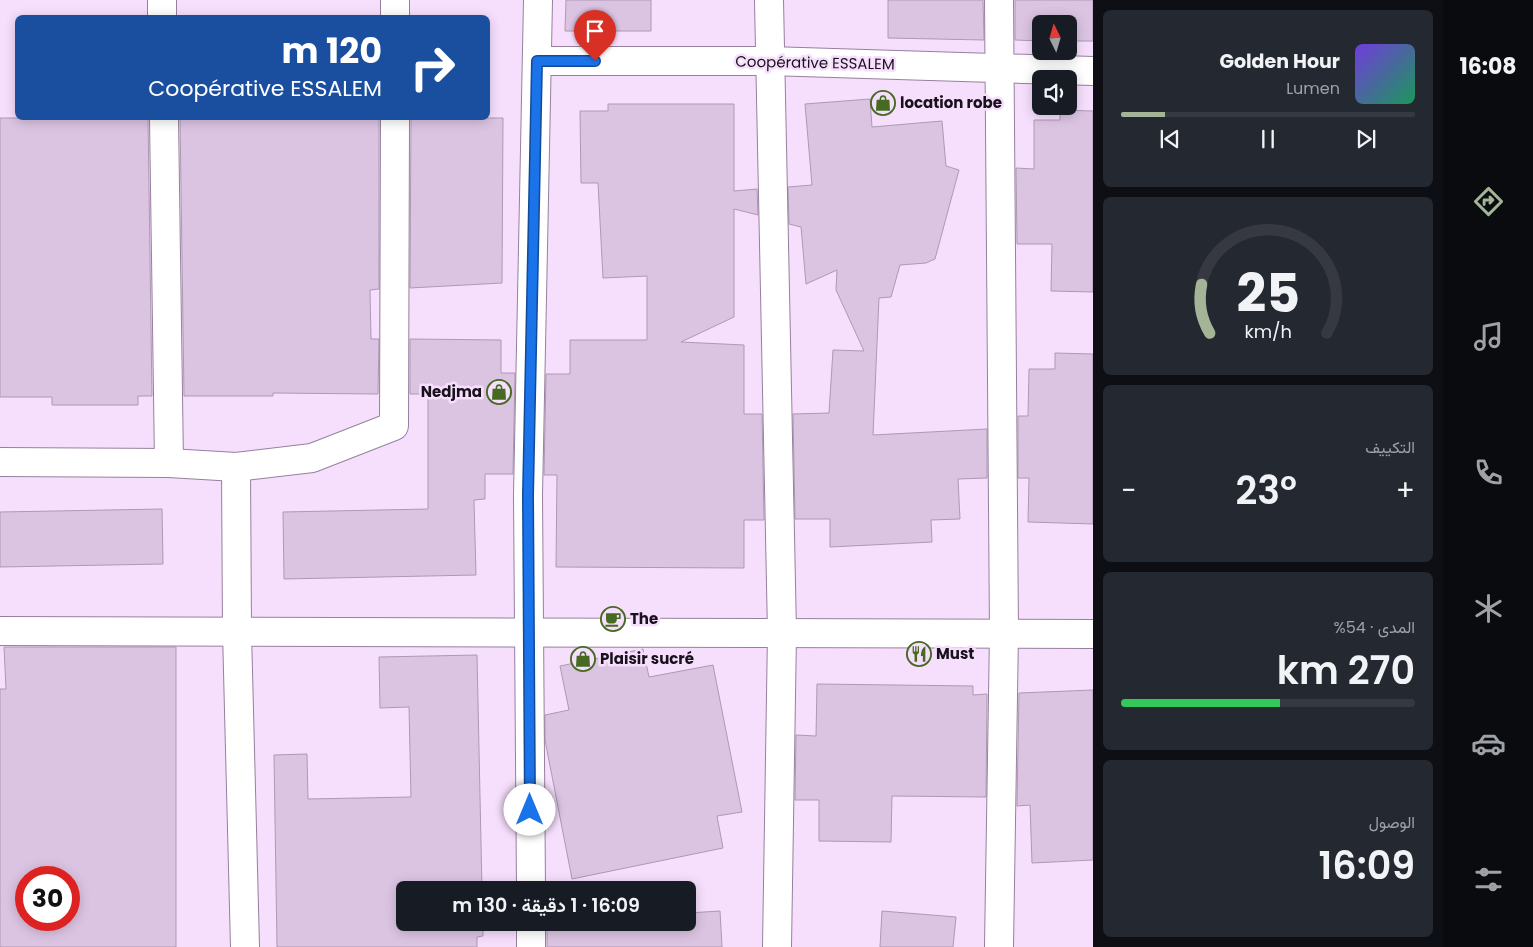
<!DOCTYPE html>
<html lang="ar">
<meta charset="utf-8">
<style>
body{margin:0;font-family:Poppins,Vazirmatn,sans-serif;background:#242831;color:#f1f3f6;direction:rtl;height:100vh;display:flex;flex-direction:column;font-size:19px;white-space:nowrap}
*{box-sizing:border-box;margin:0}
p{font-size:16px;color:#9ea1a6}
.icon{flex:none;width:28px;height:28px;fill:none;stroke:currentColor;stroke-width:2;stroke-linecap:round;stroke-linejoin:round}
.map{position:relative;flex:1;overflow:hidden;direction:ltr}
.details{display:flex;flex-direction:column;gap:10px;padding:10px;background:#0d0f14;width:350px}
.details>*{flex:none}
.hud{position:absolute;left:15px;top:15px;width:475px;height:105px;border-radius:8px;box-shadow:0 2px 12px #0003;direction:rtl;background:#1a4fa0;color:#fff;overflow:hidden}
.needle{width:32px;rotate:355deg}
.buttons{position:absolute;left:1032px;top:15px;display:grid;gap:10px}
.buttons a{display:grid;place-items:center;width:45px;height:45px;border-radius:8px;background:#171b24;box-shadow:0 2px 12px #0003;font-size:25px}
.speed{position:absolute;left:15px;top:866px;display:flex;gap:10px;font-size:25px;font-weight:700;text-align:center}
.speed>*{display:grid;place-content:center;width:65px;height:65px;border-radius:50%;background:#171b24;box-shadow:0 2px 12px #0003;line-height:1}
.speed .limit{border:8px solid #d22;background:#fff;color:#111}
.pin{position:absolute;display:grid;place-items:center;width:42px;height:42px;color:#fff;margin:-51px -21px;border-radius:50% 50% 50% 0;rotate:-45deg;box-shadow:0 0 5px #0007}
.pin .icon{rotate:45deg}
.me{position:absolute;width:55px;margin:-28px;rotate:0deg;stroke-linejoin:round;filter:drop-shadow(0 0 4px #0008)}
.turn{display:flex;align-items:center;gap:18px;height:105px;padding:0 25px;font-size:22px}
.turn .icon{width:65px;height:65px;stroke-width:2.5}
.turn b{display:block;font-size:35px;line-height:42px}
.big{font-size:38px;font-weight:600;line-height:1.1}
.details .tile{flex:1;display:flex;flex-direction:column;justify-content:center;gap:8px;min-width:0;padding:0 18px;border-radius:8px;background:#242831}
.details .dial{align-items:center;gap:0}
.dial svg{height:130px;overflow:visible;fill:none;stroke:#363941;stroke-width:7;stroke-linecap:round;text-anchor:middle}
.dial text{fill:#f1f3f6;stroke:none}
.song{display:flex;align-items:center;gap:15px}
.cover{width:60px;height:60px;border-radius:8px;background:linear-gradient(135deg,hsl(260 70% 55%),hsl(150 70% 35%))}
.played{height:5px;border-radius:2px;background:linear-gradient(90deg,#a4b597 15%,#363941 15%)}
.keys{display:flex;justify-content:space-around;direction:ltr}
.heat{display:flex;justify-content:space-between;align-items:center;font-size:28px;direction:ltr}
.charge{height:8px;border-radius:4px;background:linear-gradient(90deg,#34c759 54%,#363941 0)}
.trip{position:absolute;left:396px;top:881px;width:300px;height:50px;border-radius:8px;background:#171b24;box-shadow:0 2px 12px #0003;font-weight:600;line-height:50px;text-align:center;direction:rtl}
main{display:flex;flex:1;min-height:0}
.tabs{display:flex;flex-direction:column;width:90px;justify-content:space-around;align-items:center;background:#090b0e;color:#9ea1a6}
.tabs .icon{width:35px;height:35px}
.tabs .selected{color:#a4b597}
.tabs b{font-size:22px;color:#f1f3f6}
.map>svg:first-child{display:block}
</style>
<main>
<nav class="tabs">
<b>16:08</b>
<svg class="icon selected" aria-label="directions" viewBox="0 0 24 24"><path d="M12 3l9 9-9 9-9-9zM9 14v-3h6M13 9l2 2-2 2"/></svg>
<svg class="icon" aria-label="music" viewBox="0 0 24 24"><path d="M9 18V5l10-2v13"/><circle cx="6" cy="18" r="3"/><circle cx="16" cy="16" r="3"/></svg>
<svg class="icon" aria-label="phone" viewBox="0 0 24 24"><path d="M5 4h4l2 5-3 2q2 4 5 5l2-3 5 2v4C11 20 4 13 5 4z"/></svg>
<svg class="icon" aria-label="climate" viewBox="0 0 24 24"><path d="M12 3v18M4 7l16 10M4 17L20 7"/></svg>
<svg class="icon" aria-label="car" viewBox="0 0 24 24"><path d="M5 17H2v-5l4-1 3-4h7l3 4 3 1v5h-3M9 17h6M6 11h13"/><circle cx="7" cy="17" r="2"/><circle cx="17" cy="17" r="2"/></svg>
<svg class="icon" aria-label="filters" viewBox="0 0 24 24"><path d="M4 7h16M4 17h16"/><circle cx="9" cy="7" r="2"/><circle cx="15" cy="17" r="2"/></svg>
</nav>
<section class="details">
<div class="tile">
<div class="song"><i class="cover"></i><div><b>Golden Hour</b><p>Lumen</p></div></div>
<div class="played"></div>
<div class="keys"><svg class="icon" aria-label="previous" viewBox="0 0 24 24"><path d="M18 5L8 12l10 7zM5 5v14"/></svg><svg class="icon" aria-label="pause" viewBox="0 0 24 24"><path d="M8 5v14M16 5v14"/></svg><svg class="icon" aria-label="next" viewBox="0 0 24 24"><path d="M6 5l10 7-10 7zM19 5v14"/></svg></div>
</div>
<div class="tile dial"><svg viewBox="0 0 100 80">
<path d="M14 69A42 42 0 1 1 86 69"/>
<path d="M14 69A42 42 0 0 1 9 39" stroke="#a4b597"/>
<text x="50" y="56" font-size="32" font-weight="700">25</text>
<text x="50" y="72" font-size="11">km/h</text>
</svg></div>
<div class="tile"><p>التكييف</p>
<div class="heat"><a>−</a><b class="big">23°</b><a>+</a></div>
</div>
<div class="tile"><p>المدى · 54%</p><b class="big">270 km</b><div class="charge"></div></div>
<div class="tile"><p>الوصول</p><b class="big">16:09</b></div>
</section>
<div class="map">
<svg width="1093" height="947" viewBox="0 0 1093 947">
<rect width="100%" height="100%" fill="#f6dffd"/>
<g fill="#dbc4e2" stroke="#ae98b4" fill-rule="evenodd">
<polygon points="566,0 651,0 651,31 565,31"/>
<polygon points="888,0 983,0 984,40 888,38"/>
<polygon points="1015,0 1093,0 1093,41 1069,41 1069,24 1041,24 1041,41 1015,40"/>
<polygon points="870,99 872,127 942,121 946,166 959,170 935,259 926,263 900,265 891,297 879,298 873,435 987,429 987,478 958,479 960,519 931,520 932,542 830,547 830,519 795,519 793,414 829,413 833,350 864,351 836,290 837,270 806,284 801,227 789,224 788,187 812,185 805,104"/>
<polygon points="608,104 734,104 734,191 757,189 758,215 734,209 734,317 681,342 744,345 744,414 762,414 764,520 744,520 744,568 556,567 557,475 544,475 546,374 570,374 570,340 647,340 647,276 603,278 598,183 581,183 580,111 608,111"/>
<polygon points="1060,110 1093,111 1093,292 1051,291 1052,244 1017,244 1016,168 1034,169 1034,120 1060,120"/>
<polygon points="0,118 148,118 152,396 138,396 138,405 52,405 52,397 0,397"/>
<polygon points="180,118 379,118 379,289 370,290 371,339 379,339 378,394 273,393 273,396 184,396"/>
<polygon points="411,118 503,118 502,283 410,288"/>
<polygon points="410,339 501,340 501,373 515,373 513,474 485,474 485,499 474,500 476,575 284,579 283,512 428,509 428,394 410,394"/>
<polygon points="1055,353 1093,354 1093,524 1028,522 1029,478 1018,478 1018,416 1028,416 1029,369 1055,369"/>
<polygon points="162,509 163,564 0,567 0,512"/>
<path d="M4,647h172v300h-176v-258h6zM26,878h43v42h-43z"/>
<polygon points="643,649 649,677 713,665 742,812 717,816 723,848 572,879 545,740 545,715 569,710 560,666"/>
<polygon points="477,655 482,890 405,890 405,922 483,922 483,936 477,937 477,947 277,947 274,755 307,754 308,799 411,797 409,707 380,708 379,657"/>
<polygon points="817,684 973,686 973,695 987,694 986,797 892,796 891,842 819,841 819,800 795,800 796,735 816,736"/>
<polygon points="1093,690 1093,860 1032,863 1030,805 1017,806 1019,693"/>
<polygon points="720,911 722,947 547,947 547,922 688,922 688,913"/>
<polygon points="882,911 956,917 953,947 880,947"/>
</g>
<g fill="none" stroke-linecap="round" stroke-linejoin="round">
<defs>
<g id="street">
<polyline points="162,0 162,18"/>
<polyline points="769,0 782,633 777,947"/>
<polyline points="999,0 1004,633 999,947"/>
<polyline points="395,18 395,0"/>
<polyline points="537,61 769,61 1093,71"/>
<polyline points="164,118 169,463"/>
<polyline points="0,462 169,463 236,467 312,458 394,426 395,118"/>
<polyline points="236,467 237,632 245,947"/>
<polyline points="0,631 1093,634"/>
<polyline points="531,890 528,495 538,0"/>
<polyline points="531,922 531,947"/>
</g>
</defs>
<use href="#street" stroke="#96809c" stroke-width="30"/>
<use href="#street" stroke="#fff" stroke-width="28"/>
</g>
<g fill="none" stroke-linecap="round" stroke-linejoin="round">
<defs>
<polyline id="route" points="530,810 528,495 537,61 595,61"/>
</defs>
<use href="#route" stroke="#114b97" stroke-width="12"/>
<use href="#route" stroke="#1a73e8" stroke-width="9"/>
</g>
<defs>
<symbol id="shop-ring" viewBox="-11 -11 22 22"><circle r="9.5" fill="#f6dffd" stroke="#476a23" stroke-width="1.5"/><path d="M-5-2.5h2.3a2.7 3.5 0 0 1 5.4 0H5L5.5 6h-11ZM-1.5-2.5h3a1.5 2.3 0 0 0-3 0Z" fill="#476a23"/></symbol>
<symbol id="cafe-ring" viewBox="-11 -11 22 22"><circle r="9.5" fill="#f6dffd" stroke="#476a23" stroke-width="1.5"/><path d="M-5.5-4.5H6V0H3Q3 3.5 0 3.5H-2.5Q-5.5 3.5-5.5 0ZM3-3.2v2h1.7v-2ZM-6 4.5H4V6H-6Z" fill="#476a23"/></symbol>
<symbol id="restaurant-ring" viewBox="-11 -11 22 22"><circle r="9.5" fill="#f6dffd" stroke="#476a23" stroke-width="1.5"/><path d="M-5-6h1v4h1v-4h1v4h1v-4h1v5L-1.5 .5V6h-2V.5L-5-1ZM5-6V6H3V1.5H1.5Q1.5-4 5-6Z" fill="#476a23"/></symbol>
</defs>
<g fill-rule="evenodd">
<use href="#shop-ring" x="869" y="89" width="28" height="28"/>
<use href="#shop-ring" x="485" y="378" width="28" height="28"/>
<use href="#cafe-ring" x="599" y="605" width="28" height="28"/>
<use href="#restaurant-ring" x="905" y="640" width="28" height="28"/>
<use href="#shop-ring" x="569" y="645" width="28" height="28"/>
</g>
<g text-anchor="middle" stroke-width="5" stroke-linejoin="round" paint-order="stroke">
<g font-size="15" fill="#19111c" stroke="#f6dffd">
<text transform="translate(815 63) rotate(1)" y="5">Coopérative ESSALEM</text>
</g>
<g font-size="15" font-weight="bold" fill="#19111c" stroke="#f6dffd" text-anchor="start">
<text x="900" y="108">location robe</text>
<text x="482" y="397" text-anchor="end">Nedjma</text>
<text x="630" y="624">The</text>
<text x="936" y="659">Must</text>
<text x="600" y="664">Plaisir sucré</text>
</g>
</g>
</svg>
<div class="buttons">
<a><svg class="needle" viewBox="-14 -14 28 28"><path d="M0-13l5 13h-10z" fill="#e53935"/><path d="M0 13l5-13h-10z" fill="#9ea1a6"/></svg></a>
<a><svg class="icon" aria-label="sound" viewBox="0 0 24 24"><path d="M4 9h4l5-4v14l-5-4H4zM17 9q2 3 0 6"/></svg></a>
</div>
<div class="speed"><div class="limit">30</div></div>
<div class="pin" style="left:595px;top:61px;background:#d93025"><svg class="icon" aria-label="arrive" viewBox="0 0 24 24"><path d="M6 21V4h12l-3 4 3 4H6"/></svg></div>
<svg class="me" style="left:530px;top:810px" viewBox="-20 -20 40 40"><circle r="19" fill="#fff"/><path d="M0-13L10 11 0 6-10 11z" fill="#1a73e8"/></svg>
<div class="trip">16:09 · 1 دقيقة · 130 m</div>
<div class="hud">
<div class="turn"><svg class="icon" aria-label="right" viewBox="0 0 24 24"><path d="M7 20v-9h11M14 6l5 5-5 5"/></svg><div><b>120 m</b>Coopérative ESSALEM</div></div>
</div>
</div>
</main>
